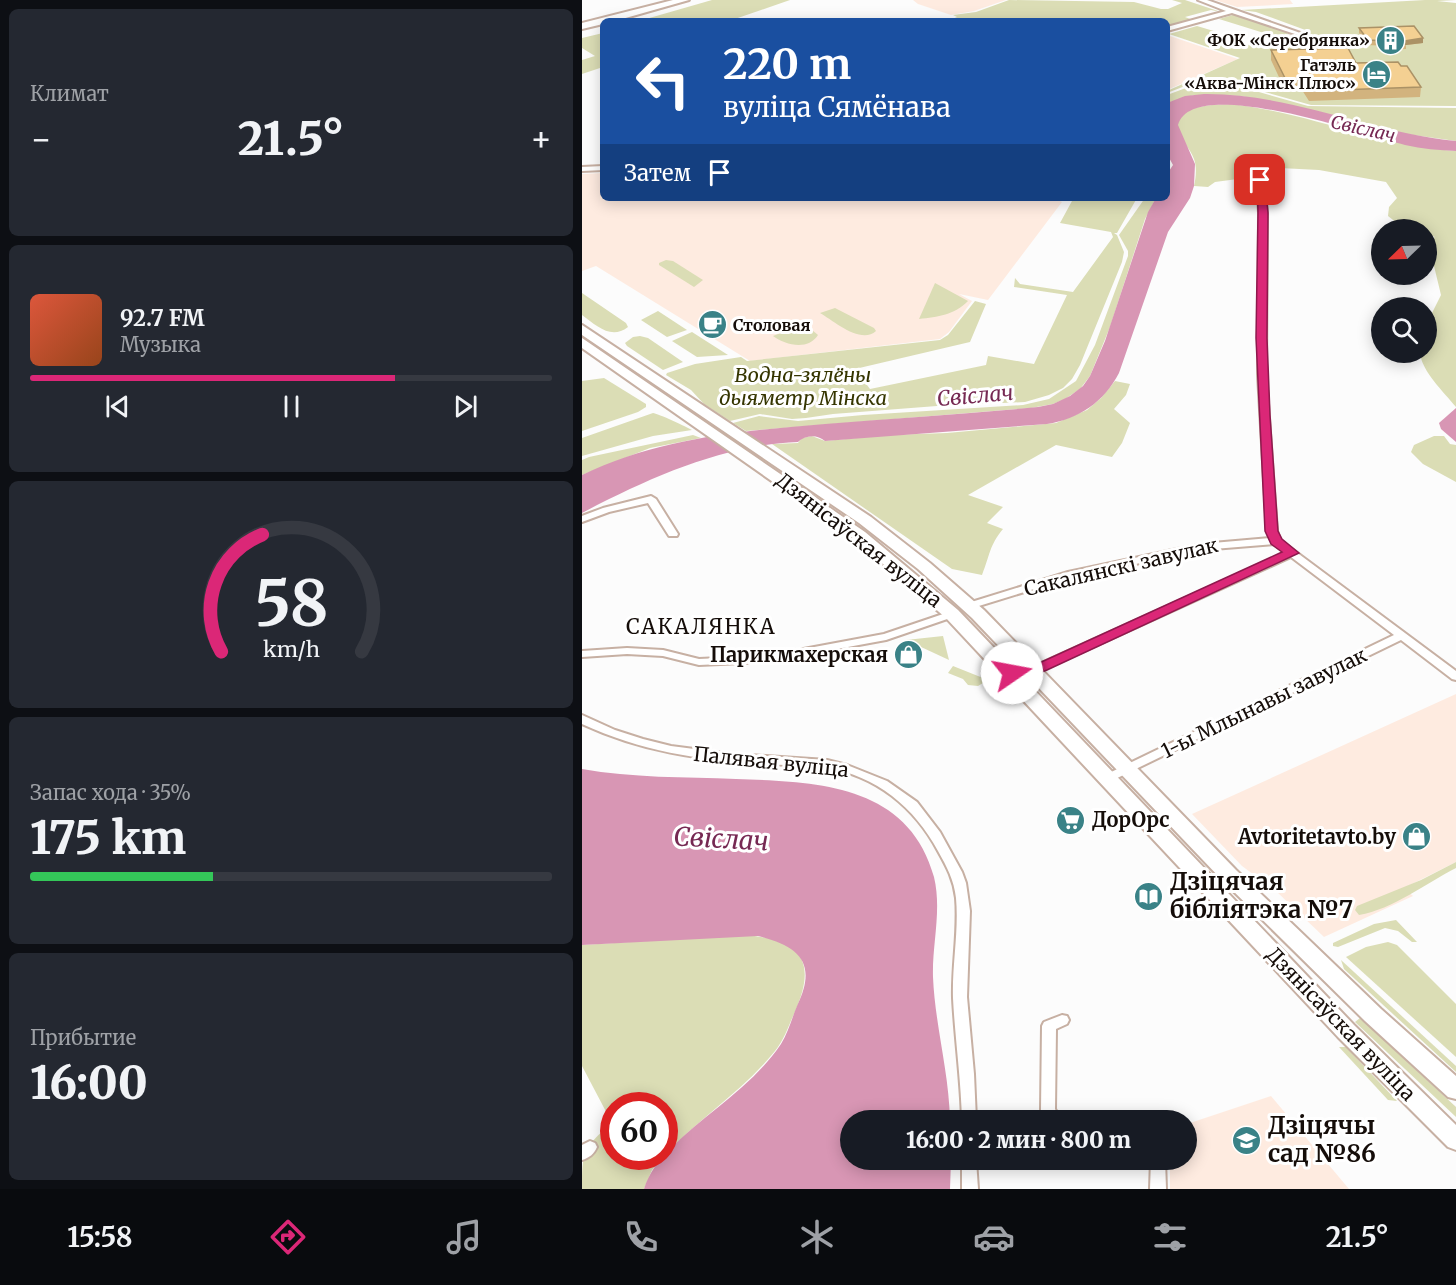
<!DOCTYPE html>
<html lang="ru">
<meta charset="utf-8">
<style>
body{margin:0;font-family:Merriweather,serif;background:#242831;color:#f1f3f6;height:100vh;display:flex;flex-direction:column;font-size:22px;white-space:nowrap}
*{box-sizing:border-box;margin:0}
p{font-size:20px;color:#9ea1a6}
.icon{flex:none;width:33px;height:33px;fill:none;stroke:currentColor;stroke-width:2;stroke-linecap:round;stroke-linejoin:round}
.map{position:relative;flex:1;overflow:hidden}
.side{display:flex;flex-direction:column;gap:9px;padding:9px;background:#0d0f14;width:582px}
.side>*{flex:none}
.top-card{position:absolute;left:18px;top:18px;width:570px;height:183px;border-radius:9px;box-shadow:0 3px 15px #0003;background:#1a4fa0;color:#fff;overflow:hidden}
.needle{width:39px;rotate:247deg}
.fabs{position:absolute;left:789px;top:219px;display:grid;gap:12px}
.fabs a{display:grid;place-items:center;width:66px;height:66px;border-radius:50%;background:#171b24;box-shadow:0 3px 15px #0003;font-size:30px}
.speed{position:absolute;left:18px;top:1092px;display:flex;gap:12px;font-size:30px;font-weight:700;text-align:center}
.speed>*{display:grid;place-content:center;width:78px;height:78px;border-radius:50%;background:#171b24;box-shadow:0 3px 15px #0003;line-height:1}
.speed .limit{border:9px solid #d22;background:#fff;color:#111}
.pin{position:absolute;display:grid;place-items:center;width:51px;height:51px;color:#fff;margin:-26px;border-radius:12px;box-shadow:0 3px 9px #0006}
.me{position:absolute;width:66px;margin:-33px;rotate:78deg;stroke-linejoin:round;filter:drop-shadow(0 0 4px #0008)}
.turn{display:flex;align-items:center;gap:21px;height:126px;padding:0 24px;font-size:27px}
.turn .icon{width:78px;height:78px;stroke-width:2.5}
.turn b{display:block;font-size:42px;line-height:51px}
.then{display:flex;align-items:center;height:57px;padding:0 24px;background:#0003;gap:12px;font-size:22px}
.big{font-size:45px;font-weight:800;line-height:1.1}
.side .tile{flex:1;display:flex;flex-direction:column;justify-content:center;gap:9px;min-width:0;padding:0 21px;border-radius:9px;background:#242831}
.side .dial{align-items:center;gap:0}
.dial svg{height:156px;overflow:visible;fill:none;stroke:#363941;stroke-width:7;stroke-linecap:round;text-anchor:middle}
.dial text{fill:#f1f3f6;stroke:none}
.song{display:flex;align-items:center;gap:18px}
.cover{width:72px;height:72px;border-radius:9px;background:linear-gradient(135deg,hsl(10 70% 55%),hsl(20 70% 35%))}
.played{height:6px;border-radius:3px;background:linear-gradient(90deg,#db2777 70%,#363941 70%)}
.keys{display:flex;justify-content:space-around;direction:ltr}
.heat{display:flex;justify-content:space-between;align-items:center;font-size:33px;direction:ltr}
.charge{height:9px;border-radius:4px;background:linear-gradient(90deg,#34c759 35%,#363941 0)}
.trip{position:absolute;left:258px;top:1110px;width:357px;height:60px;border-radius:30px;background:#171b24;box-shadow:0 3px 15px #0003;font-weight:800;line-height:60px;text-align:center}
.menu{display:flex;height:96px;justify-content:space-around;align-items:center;background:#090b0e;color:#9ea1a6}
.menu .icon{width:42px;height:42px}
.menu .active{color:#db2777}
.menu b{font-size:27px;color:#f1f3f6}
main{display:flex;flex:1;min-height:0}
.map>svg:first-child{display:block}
</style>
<main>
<section class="side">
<div class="tile"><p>Климат</p>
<div class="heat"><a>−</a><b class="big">21.5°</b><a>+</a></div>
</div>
<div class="tile">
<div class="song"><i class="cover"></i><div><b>92.7 FM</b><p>Музыка</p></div></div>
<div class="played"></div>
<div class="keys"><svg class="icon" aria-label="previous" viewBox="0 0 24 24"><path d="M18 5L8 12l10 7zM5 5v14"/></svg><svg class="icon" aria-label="pause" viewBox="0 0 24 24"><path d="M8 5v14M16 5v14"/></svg><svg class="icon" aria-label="next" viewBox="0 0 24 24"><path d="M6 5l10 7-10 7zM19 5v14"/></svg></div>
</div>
<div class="tile dial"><svg viewBox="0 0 100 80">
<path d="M14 69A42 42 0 1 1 86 69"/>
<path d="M14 69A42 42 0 0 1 35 9" stroke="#db2777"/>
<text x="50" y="56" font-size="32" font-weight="700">58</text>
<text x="50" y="72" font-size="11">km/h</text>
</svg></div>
<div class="tile"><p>Запас хода · 35%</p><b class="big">175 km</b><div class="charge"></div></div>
<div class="tile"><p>Прибытие</p><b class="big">16:00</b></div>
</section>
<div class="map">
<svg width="874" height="1189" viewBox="0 0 874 1189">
<rect width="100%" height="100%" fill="#fcfcfc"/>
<g fill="#feebe0">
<polygon points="331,0 424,0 392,11 369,15 336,4"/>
<polygon points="633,0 708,0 711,4 655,7"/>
<polygon points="585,35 656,59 585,90"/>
<polygon points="21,173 21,198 471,198 480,202 406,300 377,294 390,301 367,332 358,339 168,361 14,266 0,271 0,174"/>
<polygon points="874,694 874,862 822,888 831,896 742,937 695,892 660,866 610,814"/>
<polygon points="689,1096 767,1189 588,1189 588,1160 604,1160 605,1124"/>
</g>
<g fill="#dbddb5">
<polygon points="130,0 208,0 147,21 57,21"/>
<polygon points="427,0 552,2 579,9 586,9 600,3 590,0 603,0 639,12 629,10 603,17 611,20 585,28 585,21 366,21 375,17 371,15 394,12"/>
<polygon points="843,0 874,0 855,1 874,3 874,106 729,105 672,89 626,82 611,83 585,93 585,91 658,58 587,34 615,26 635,32 632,34 673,47 695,37 637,19 654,14 707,32 705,34 713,37 702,44 726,31 674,12 659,10"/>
<polygon points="21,33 21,67 0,74 0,60 13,56 0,48 0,38"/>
<polygon points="626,83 670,90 726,106 874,108 874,141 817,133 738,112 659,96 612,95 585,103 585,95 612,85"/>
<path d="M648,104c77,8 149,42 226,47v256c-12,-15 -34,-35 -36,-54l6,-1 1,-29 14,-28 -13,-54 7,-4 -8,-3 -1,-4c-16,-1 -25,-3 -38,-14l1,-9 8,-9 -11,-16 -67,-12 -61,-3 -13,11 -30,4 -7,5 -14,-1c2,-8 3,-19 0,-27 -4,-11 -13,-19 -16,-29 -7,-26 38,-25 52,-26z"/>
<polygon points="488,198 555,198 535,233 532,233 535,235 542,252 540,262 498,365 490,379 481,388 467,395 443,402 355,406 251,414 224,418 210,419 178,414 148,421 122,404 109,390 84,375 85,373 113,364 159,357 165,361 358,340 366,335 393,301 404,304 388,342 273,369 288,389 404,365 406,356 452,364 485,295 432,287 433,278 438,284 491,292 531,237 529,232 478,223 490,201"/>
<polygon points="563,198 574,198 563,219 528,327 508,376 498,389 483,399 471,404 449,408 164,431 151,423 177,416 216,421 281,415 441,405 467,399 494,381 513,345 546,256 546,251 537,235"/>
<polygon points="84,260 91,261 121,280 112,287 77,265 77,263"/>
<path d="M353,283l33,18c-14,14 -30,16 -49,18z"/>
<path d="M0,293l44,30 2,4c-17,13 -31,-1 -46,-12z"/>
<path d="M253,308l39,20 2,3c-15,14 -42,-10 -56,-18z"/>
<polygon points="76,311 105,330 85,337 59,320"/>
<path d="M218,325l12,5 6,5c-10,16 -33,10 -45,1z"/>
<polygon points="110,332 146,355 115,357 90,341"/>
<polygon points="58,336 66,338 101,362 81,370 45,346 43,343 51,337"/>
<polygon points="22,378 64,404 64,407 56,412 0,431 0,381"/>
<path d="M533,381l15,3 -4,11 -12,14 16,14 -8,20 -10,14 -56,-12 -88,50 35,12 -16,16 16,6c-14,17 -13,26 -21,46l-30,-6 -180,-125 26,-1 4,-5 10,-2 13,5 63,-6 59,-2 109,-10 31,-13 14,-12z"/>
<path d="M71,413c4,0 36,15 39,17l-39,6 -71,20v-18z"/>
<polygon points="111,435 119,438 68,448 0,475 0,460 7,457"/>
<polygon points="852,436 862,436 868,444 874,445 874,482 841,464 829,452 832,445"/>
<polygon points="361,636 367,660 324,640"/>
<polygon points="371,666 406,680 396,686 386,685 381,679 366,673"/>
<path d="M874,862v6c-31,16 -63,41 -97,47l-4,-5 2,-4 64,-26z"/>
<polygon points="814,920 835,942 830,942 816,931 803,928 756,947 751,946 751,943 792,924"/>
<path d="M162,935c58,4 74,26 50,79 -6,13 -10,26 -19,37 -32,40 -76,67 -110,104l-1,-49h-50v50l49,1 -11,13 -8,19h-62c0,-38 1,-41 30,-66l-30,-57v-121z"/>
<polygon points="806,942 815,945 874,1004 874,1057 764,957 784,947"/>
<polygon points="759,960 874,1066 874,1072 762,969"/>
<polygon points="778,1018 874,1107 874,1117 773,1022"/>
<polygon points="757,1047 764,1047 815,1101 806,1100"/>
</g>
<g fill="#d896b4">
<path d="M622,94c86,-1 168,39 252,47v10c-17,-1 -34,-2 -51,-6 -36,-9 -213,-72 -227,-20l17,39 -1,22 -4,12 -22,34 -49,141c-15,29 -40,46 -72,51l-222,17c-8,-7 -20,-6 -27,1 -76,3 -149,36 -216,71v-38c77,-37 159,-44 243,-51 71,-6 143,-10 213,-17l15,-3 17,-8 13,-10 7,-10 15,-35 43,-129 8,-14h11v-24l6,-9 -6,-11v-51l18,-7z"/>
<polygon points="874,408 874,442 859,429 857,423"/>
<path d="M0,769c50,9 103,8 154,10 79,3 172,4 198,98 8,33 -2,67 -1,100 2,48 16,95 17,143h-100v40h101l-1,29h-306c5,-16 15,-30 27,-41 35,-35 82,-62 110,-104 7,-11 11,-26 16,-38 21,-43 2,-60 -39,-70l-176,9z"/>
</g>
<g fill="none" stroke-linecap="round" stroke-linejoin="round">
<defs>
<g id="minor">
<polygon points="616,0 625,0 724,35 719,36 650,13 585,31 585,27 644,11"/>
<polygon points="21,166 21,170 0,171 0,167"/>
<polygon points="675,179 682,181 685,213 684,375 695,531 698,540 874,671 874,680 870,679 819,640 525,783 521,782 519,779 521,776 812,635 709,557 454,673 450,675 444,671 446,669 703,553 692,544 619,550 488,578 387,609 382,606 383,604 486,572 619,544 688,538 685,531 676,375 677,213"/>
<polygon points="69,496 74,499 96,534 95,536 87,536 66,503 27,512 0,522 0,516 21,508"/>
<polygon points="370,611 374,612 375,614 374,616 304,640 184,662 117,665 81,656 45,654 0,657 0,651 45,648 81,650 117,659 184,656 302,634"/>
<path d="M0,715l33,15 28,9 28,7 62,8 94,6 20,5 40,16 30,21 23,30 22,40 4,11 4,28 -3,86 7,77 2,46h-14c-1,-41 -7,-82 -9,-122 -1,-34 6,-67 3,-100 -2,-18 -9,-31 -18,-47 -23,-43 -62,-76 -112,-83 -21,-3 -42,-3 -63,-4 -64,-4 -123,-13 -181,-40z"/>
<polygon points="480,1015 485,1016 487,1020 485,1024 474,1029 473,1109 479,1120 465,1120 459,1110 460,1026 462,1022"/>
<polygon points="570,1114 581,1116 583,1120 563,1120 565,1116"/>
<path d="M8,1141l5,2 2,4c-3,7 -8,11 -15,13v-15z"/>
<polygon points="380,1160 394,1160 396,1189 380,1189"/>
<polygon points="569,1160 583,1160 584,1189 568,1189"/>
</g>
<g id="primary">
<polygon points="91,0 107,0 33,21 21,21 21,24 0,29 0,23"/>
<polygon points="0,325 289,517 348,563 402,610 654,870 799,1009 874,1076 874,1099 866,1097 783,1021 640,880 390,618 336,569 277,523 0,335"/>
<polygon points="0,338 283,532 376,610 772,1025 874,1125 874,1150 866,1147 756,1037 364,618 271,538 0,348"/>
</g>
</defs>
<use href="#minor" stroke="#c7b0a3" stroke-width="4"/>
<use href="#primary" stroke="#c7b0a3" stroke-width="4"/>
<use href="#minor" fill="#fff" fill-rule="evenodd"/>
<use href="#primary" fill="#fff" fill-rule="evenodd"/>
</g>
<g fill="#d2b37e">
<polygon points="777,28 841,38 841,43 824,45 824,49 809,50 807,46 785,45 777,33"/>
<polygon points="689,50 774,63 819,66 839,87 838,97 727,101 720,90 703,90 689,60"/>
</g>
<polygon fill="#ab9266" points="841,38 841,43 824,45 822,41"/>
<g fill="#f4d092" stroke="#ab9266" stroke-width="1.5">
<polygon points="832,26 841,38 822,41 824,44 810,45 807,41 786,40 777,28"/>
<polygon points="766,48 774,63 816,62 819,66 825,66 839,87 728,91 721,79 704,80 689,50"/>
</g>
<polygon fill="#db2777" stroke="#8e194d" stroke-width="1.5" points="675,178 683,180 686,213 685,338 688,415 696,531 700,539 717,553 465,670 444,678 425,677 423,673 425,670 442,668 455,664 700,552 689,544 683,531 674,338 676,213"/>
<defs>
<symbol id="building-disc" viewBox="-11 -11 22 22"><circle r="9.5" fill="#3a8287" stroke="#fff"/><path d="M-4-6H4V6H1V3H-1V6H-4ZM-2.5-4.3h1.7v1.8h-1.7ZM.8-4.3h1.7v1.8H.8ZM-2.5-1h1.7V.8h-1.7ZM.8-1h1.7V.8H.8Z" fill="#fff"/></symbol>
<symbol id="hotel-disc" viewBox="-11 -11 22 22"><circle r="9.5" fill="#3a8287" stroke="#fff"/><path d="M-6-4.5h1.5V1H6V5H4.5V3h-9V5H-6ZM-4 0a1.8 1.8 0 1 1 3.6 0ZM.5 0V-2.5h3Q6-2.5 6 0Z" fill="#fff"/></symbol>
<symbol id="cafe-disc" viewBox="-11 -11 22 22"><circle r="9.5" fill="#3a8287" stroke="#fff"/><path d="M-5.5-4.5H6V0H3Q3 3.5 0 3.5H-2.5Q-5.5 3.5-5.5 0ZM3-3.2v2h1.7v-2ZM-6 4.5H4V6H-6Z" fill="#fff"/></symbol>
<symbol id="shop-disc" viewBox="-11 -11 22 22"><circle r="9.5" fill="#3a8287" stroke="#fff"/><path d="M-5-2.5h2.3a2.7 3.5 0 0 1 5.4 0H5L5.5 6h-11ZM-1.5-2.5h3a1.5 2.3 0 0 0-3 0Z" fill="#fff"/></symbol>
<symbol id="supermarket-disc" viewBox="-11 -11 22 22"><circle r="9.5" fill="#3a8287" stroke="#fff"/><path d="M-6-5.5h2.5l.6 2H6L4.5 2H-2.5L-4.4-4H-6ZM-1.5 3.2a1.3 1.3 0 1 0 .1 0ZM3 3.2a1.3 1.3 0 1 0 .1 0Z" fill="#fff"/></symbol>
<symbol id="library-disc" viewBox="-11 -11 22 22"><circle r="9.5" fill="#3a8287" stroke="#fff"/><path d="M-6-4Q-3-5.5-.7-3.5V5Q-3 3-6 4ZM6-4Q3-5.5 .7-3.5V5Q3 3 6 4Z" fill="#fff"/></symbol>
<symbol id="school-disc" viewBox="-11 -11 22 22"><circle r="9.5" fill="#3a8287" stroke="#fff"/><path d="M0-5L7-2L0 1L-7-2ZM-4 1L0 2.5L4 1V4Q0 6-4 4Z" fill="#fff"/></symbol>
</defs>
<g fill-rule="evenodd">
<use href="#building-disc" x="792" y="24" width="33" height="33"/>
<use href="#hotel-disc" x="778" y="58" width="33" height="33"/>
<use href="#cafe-disc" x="114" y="308" width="33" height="33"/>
<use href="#shop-disc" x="310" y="638" width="33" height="33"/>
<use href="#supermarket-disc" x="472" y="804" width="33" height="33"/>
<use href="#shop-disc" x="818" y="820" width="33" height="33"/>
<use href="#library-disc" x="550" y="880" width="33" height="33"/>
<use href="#school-disc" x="648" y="1124" width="33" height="33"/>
</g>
<g text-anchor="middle" stroke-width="6" stroke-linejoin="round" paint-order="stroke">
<g font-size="16" font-weight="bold" fill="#150d09" stroke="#fff" text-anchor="end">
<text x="788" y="46">ФОК «Серебрянка»</text>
<text x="774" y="71">Гатэль<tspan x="774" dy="18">«Аква-Мінск Плюс»</tspan></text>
<text x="151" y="331" text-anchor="start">Столовая</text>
</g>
<g font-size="18" font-style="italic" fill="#762953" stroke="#fff">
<text transform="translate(781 129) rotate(13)" y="6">Свіслач</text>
</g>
<g font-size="20" font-style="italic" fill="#353500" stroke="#fff">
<text x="221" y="382">Водна-зялёны<tspan x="221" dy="23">дыяметр Мінска</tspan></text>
</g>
<g font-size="20" fill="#150d09" stroke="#fff">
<text transform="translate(277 540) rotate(38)" y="7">Дзянісаўская вуліца</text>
<text transform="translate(539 567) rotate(-13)" y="7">Сакалянскі завулак</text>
<text transform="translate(682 703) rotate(-26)" y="7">1-ы Млынавы завулак</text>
<text transform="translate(189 762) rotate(6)" y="7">Палявая вуліца</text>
<text transform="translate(759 1024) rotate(46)" y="7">Дзянісаўская вуліца</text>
</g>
<g font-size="20" font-weight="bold" fill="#150d09" stroke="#fff" text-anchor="end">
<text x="306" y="662">Парикмахерская</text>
<text x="510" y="827" text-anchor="start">ДорОрс</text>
<text x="814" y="844">Avtoritetavto.by</text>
</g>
<g font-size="21" font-style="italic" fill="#762953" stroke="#fff">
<text transform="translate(393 396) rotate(-5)" y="7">Свіслач</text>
</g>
<g font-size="21" letter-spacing="1.5" fill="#150d09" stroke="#fff">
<text x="119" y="634">САКАЛЯНКА</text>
</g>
<g font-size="24" font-weight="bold" fill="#150d09" stroke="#fff" text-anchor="start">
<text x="588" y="890">Дзіцячая<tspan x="588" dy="28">бібліятэка №7</tspan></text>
<text x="686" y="1134">Дзіцячы<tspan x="686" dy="28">сад №86</tspan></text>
</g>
<g font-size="26" font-style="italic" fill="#762953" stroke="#fff">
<text transform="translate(139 839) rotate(3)" y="9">Свіслач</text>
</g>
</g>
</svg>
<div class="fabs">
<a><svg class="needle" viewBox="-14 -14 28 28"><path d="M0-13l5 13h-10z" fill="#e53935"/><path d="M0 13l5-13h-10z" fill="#9ea1a6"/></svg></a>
<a><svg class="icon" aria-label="search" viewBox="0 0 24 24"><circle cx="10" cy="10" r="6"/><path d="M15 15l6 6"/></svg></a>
</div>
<div class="speed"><div class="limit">60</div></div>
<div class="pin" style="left:678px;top:180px;background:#d93025"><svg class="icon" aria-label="arrive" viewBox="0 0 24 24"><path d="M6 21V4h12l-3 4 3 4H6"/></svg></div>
<svg class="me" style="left:430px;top:673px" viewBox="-20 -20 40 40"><circle r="19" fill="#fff"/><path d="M0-13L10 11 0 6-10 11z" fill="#db2777"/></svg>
<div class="trip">16:00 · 2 мин · 800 m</div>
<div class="top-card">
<div class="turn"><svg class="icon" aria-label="left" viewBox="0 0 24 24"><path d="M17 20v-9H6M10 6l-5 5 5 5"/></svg><div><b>220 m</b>вуліца Сямёнава</div></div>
<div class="then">Затем<svg class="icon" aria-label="arrive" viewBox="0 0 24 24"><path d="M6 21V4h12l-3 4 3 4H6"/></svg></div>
</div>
</div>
</main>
<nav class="menu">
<b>15:58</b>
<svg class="icon active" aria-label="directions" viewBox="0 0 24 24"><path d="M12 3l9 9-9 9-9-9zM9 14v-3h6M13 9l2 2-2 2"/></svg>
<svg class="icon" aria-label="music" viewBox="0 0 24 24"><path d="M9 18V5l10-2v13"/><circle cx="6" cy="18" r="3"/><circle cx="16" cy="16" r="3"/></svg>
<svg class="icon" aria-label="phone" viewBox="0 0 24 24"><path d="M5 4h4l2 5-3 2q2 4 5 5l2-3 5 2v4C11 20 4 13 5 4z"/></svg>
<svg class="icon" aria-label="climate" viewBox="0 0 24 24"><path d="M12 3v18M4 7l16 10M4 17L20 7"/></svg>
<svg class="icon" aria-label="car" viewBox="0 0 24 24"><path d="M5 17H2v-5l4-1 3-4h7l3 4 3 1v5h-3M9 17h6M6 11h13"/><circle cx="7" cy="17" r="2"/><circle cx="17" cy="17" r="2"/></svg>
<svg class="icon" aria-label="filters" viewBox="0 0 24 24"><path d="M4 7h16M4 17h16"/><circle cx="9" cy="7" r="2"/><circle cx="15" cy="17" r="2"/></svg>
<b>21.5°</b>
</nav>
